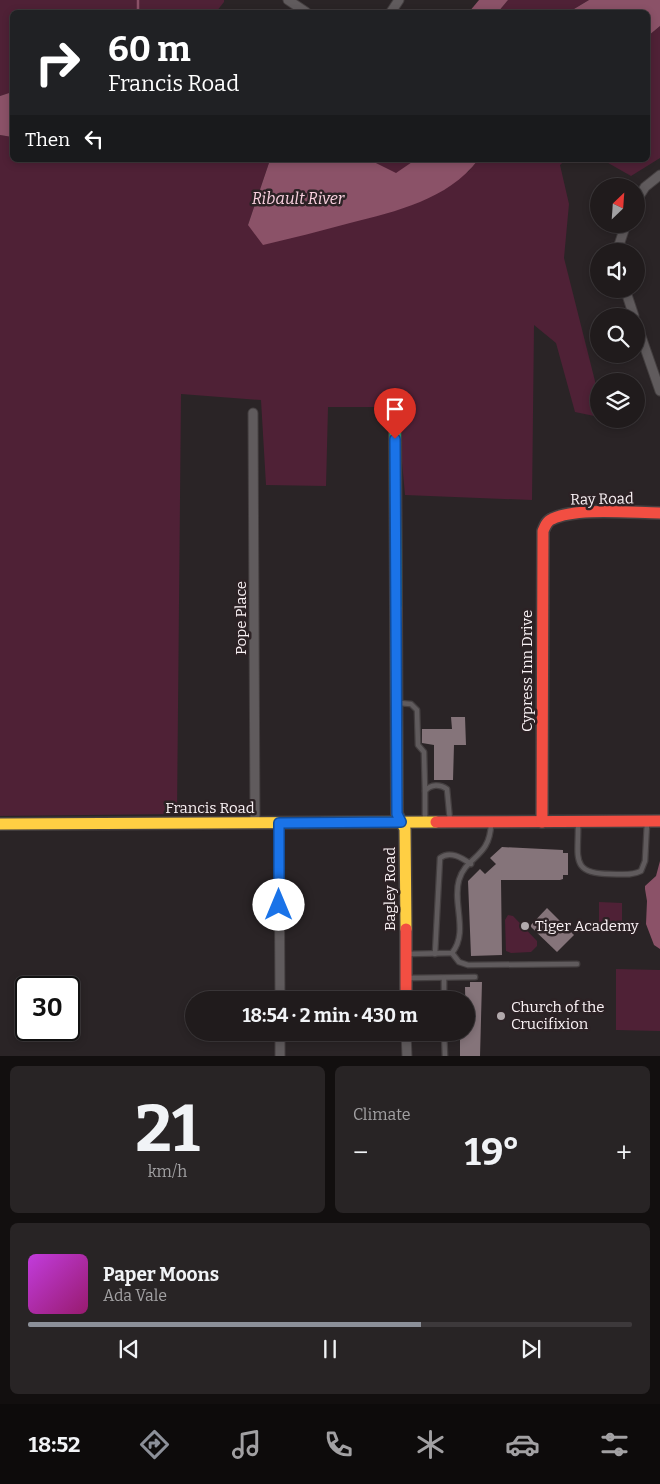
<!DOCTYPE html>
<meta charset="utf-8">
<style>
body{margin:0;font-family:Bitter,serif;background:#282425;color:#f1f3f6;height:100vh;display:flex;flex-direction:column;font-size:19px;white-space:nowrap}
*{box-sizing:border-box;margin:0}
p{font-size:16px;color:#a2a1a3}
.icon{flex:none;width:28px;height:28px;fill:none;stroke:currentColor;stroke-width:2;stroke-linecap:round;stroke-linejoin:round}
.map{position:relative;height:1056px;overflow:hidden}
.panel{display:flex;flex-direction:column;gap:10px;padding:10px;background:#120f0f;flex:1}
.panel>*{flex:none}
.guide{position:absolute;left:10px;top:10px;width:640px;height:152px;border-radius:8px;box-shadow:0 2px 8px #0003,0 0 0 1px #3d393b;background:#202124;color:#fff;overflow:hidden}
.needle{width:32px;rotate:25deg}
.controls{position:absolute;left:590px;top:178px;display:grid;gap:10px}
.controls a{display:grid;place-items:center;width:55px;height:55px;border-radius:50%;background:#201b1c;box-shadow:0 2px 8px #0003,0 0 0 1px #3d393b;font-size:25px}
.speed{position:absolute;left:15px;top:976px;display:flex;gap:10px;font-size:25px;font-weight:700;text-align:center}
.speed>*{display:grid;place-content:center;width:65px;height:65px;border-radius:50%;background:#201b1c;box-shadow:0 2px 8px #0003,0 0 0 1px #3d393b;line-height:1}
.speed .limit{border:2px solid #111;border-radius:8px;background:#fff;color:#111}
.pin{position:absolute;display:grid;place-items:center;width:42px;height:42px;color:#fff;margin:-51px -21px;border-radius:50% 50% 50% 0;rotate:-45deg;box-shadow:0 0 5px #0007}
.pin .icon{rotate:45deg}
.me{position:absolute;width:55px;margin:-28px;rotate:0deg;stroke-linejoin:round;filter:drop-shadow(0 0 4px #0008)}
.turn{display:flex;align-items:center;gap:18px;height:105px;padding:0 15px;font-size:22px}
.turn .icon{width:65px;height:65px;stroke-width:2.5}
.turn b{display:block;font-size:35px;line-height:42px}
.then{display:flex;align-items:center;height:48px;padding:0 15px;background:#0003;gap:10px;font-size:19px}
.big{font-size:38px;font-weight:700;line-height:1.1}
.panel .tile{flex:1;display:flex;flex-direction:column;justify-content:center;gap:8px;min-width:0;padding:0 18px;border-radius:8px;background:#282425}
.panel .dial{align-items:center;gap:0}
.dial b{font-size:65px;line-height:1}
.song{display:flex;align-items:center;gap:15px}
.cover{width:60px;height:60px;border-radius:8px;background:linear-gradient(135deg,hsl(290 70% 55%),hsl(320 70% 35%))}
.played{height:5px;border-radius:2px;background:linear-gradient(90deg,#8c9099 65%,#3d393b 65%)}
.keys{display:flex;justify-content:space-around;direction:ltr}
.heat{display:flex;justify-content:space-between;align-items:center;font-size:28px;direction:ltr}
.panel .tiles{flex:1;display:grid;gap:10px;grid-template-columns:1fr 1fr}
.tile:last-child{grid-column:span 2}
.trip{position:absolute;left:185px;top:991px;width:290px;height:50px;border-radius:25px;background:#201b1c;box-shadow:0 2px 8px #0003,0 0 0 1px #3d393b;font-weight:700;line-height:50px;text-align:center}
.menu{display:flex;height:80px;justify-content:space-around;align-items:center;background:#0d0b0b;color:#a2a1a3}
.menu .icon{width:35px;height:35px}
.menu .current{color:#8c9099}
.menu b{font-size:22px;color:#f1f3f6}
.map>svg:first-child{display:block}
</style>
<div class="map">
<svg width="660" height="1057" viewBox="0 0 660 1057">
<rect width="100%" height="100%" fill="#2a2426"/>
<g fill="#4f2136">
<polygon points="0,0 224,0 224,2 216,12 12,12 12,92 0,96"/>
<polygon points="508,0 589,0 569,12 498,12"/>
<polygon points="660,26 660,158 631,176 603,160 648,160 648,36"/>
<polygon points="0,135 12,137 12,160 270,160 248,225 468,172 478,160 565,160 560,165 569,204 564,258 599,397 599,417 575,412 556,343 534,325 532,500 405,495 397,407 328,407 326,486 266,485 261,400 181,394 177,814 0,816"/>
<polygon points="374,160 415,160 396,174 374,162"/>
<polygon points="599,902 622,903 622,924 599,924"/>
<polygon points="508,915 513,916 537,941 537,946 531,952 511,953 506,951 505,920"/>
<polygon points="616,969 660,970 660,1031 616,1030"/>
</g>
<g fill="#8b5268">
<polygon points="479,0 508,0 498,12 469,12"/>
<polygon points="589,0 660,0 660,26 648,36 648,12 569,12"/>
<polygon points="12,92 12,137 0,135 0,96"/>
<path d="M270,160h104v2l22,11 19,-13h63c-31,40 -81,51 -128,63 -29,8 -58,15 -87,22l-15,-20z"/>
<polygon points="660,861 660,949 654,945 646,924 647,901 645,889 645,886 656,876"/>
</g>
<g fill="none" stroke-linecap="round" stroke-linejoin="round">
<polyline stroke="#8b5268" stroke-width="2.5" points="138,12 138,0"/>
</g>
<g fill="#85747a">
<polygon points="451,717 465,717 466,745 454,745 453,780 434,780 434,745 422,743 422,729 452,729"/>
<polygon points="502,847 563,850 563,853 568,853 568,875 563,875 563,879 560,880 501,880 502,955 471,956 468,881 480,869 485,874 496,864 490,858"/>
<polygon points="547,908 574,935 557,952 530,926"/>
<polygon points="470,982 482,982 480,1057 460,1057 460,1032 466,1032 465,987 470,987"/>
</g>
<g fill="none" stroke-linecap="round" stroke-linejoin="round">
<defs>
<g id="lane">
<polyline points="399,703 411,704 417,710 418,745 424,752 425,791"/>
<path d="M425,821v-30c6,-7 15,-7 22,-2l3,32"/>
<path d="M578,823c1,33 -9,51 32,51 10,0 22,2 31,-3l4,-10 2,-38"/>
<polyline points="452,953 459,962 468,965 577,964"/>
<path d="M407,954l45,-1c17,-21 0,-50 7,-73 7,-24 31,-22 32,-56"/>
<path d="M435,954l5,-96c10,-8 22,0 31,6"/>
<polyline points="409,978 475,977"/>
<polyline points="444,978 444,1000"/>
<polyline points="444,1032 445,1057"/>
</g>
<g id="street">
<polyline points="288,0 306,12"/>
<polyline points="391,12 399,0"/>
<polyline points="636,201 645,187 660,175"/>
<polyline points="617,251 626,224"/>
<polyline points="625,289 634,316"/>
<polyline points="636,322 660,391"/>
<polyline points="253,413 255,823"/>
<polyline points="279,823 280,1000"/>
<polyline points="280,1032 280,1057"/>
<polyline points="406,1032 407,1057"/>
</g>
<polyline id="fast" points="395,420 396,608"/>
<g id="slow">
<polyline points="396,608 397,814 405,829 406,929"/>
<polyline points="0,824 436,822"/>
</g>
<g id="jam">
<polyline points="436,822 660,821"/>
<path d="M542,822l1,-291c2,-5 4,-10 9,-12 24,-12 81,-6 108,-6"/>
<polyline points="406,929 406,1000"/>
</g>
</defs>
<use href="#lane" stroke="#443f40" stroke-width="7"/>
<use href="#street" stroke="#443f40" stroke-width="11"/>
<use href="#fast" stroke="#443f40" stroke-width="14"/>
<use href="#slow" stroke="#443f40" stroke-width="14"/>
<use href="#jam" stroke="#443f40" stroke-width="14"/>
<use href="#lane" stroke="#605b5d" stroke-width="4.5"/>
<use href="#street" stroke="#605b5d" stroke-width="9"/>
<use href="#fast" stroke="#16e098" stroke-width="11"/>
<use href="#slow" stroke="#ffcf43" stroke-width="11"/>
<use href="#jam" stroke="#f24e42" stroke-width="11"/>
</g>
<g fill="none" stroke-linecap="round" stroke-linejoin="round">
<defs>
<polyline id="route" points="279,905 279,823 401,822 397,814 395,439"/>
</defs>
<use href="#route" stroke="#114b97" stroke-width="12"/>
<use href="#route" stroke="#1a73e8" stroke-width="9"/>
</g>
<g fill="#b1a9ac" stroke="#2c2225" stroke-width="2">
<circle cx="525" cy="926" r="5"/>
<circle cx="501" cy="1016" r="5"/>
</g>
<g text-anchor="middle" stroke-width="5" stroke-linejoin="round" paint-order="stroke">
<g font-size="15" fill="#f9f1f4" stroke="#2c2225">
<text transform="translate(602 499) rotate(-1)" y="5">Ray Road</text>
<text transform="translate(241 618) rotate(-90)" y="5">Pope Place</text>
<text transform="translate(527 671) rotate(-90)" y="5">Cypress Inn Drive</text>
<text x="210" y="813">Francis Road</text>
<text transform="translate(390 889) rotate(-90)" y="5">Bagley Road</text>
</g>
<g font-size="15" fill="#f9f1f4" stroke="#2c2225" text-anchor="start">
<text x="535" y="931">Tiger Academy</text>
<text x="511" y="1012">Church of the<tspan x="511" dy="17">Crucifixion</tspan></text>
</g>
<g font-size="16" font-style="italic" fill="#fad2e0" stroke="#2c2225">
<text x="298" y="204">Ribault River</text>
</g>
</g>
</svg>
<div class="controls">
<a><svg class="needle" viewBox="-14 -14 28 28"><path d="M0-13l5 13h-10z" fill="#e53935"/><path d="M0 13l5-13h-10z" fill="#a2a1a3"/></svg></a>
<a><svg class="icon" aria-label="sound" viewBox="0 0 24 24"><path d="M4 9h4l5-4v14l-5-4H4zM17 9q2 3 0 6"/></svg></a>
<a><svg class="icon" aria-label="search" viewBox="0 0 24 24"><circle cx="10" cy="10" r="6"/><path d="M15 15l6 6"/></svg></a>
<a><svg class="icon" aria-label="layers" viewBox="0 0 24 24"><path d="M12 4l9 5-9 5-9-5zM3 14l9 5 9-5"/></svg></a>
</div>
<div class="speed"><div class="limit">30</div></div>
<div class="pin" style="left:395px;top:439px;background:#d93025"><svg class="icon" aria-label="arrive" viewBox="0 0 24 24"><path d="M6 21V4h12l-3 4 3 4H6"/></svg></div>
<svg class="me" style="left:279px;top:905px" viewBox="-20 -20 40 40"><circle r="19" fill="#fff"/><path d="M0-13L10 11 0 6-10 11z" fill="#1a73e8"/></svg>
<div class="trip">18:54 · 2 min · 430 m</div>
<div class="guide">
<div class="turn"><svg class="icon" aria-label="right" viewBox="0 0 24 24"><path d="M7 20v-9h11M14 6l5 5-5 5"/></svg><div><b>60 m</b>Francis Road</div></div>
<div class="then">Then<svg class="icon" aria-label="left" viewBox="0 0 24 24"><path d="M17 20v-9H6M10 6l-5 5 5 5"/></svg></div>
</div>
</div>
<section class="panel">
<div class="tiles">
<div class="tile dial"><b>21</b><p>km/h</p></div>
<div class="tile"><p>Climate</p>
<div class="heat"><a>−</a><b class="big">19°</b><a>+</a></div>
</div>
<div class="tile">
<div class="song"><i class="cover"></i><div><b>Paper Moons</b><p>Ada Vale</p></div></div>
<div class="played"></div>
<div class="keys"><svg class="icon" aria-label="previous" viewBox="0 0 24 24"><path d="M18 5L8 12l10 7zM5 5v14"/></svg><svg class="icon" aria-label="pause" viewBox="0 0 24 24"><path d="M8 5v14M16 5v14"/></svg><svg class="icon" aria-label="next" viewBox="0 0 24 24"><path d="M6 5l10 7-10 7zM19 5v14"/></svg></div>
</div>
</div>
</section>
<nav class="menu">
<b>18:52</b>
<svg class="icon current" aria-label="directions" viewBox="0 0 24 24"><path d="M12 3l9 9-9 9-9-9zM9 14v-3h6M13 9l2 2-2 2"/></svg>
<svg class="icon" aria-label="music" viewBox="0 0 24 24"><path d="M9 18V5l10-2v13"/><circle cx="6" cy="18" r="3"/><circle cx="16" cy="16" r="3"/></svg>
<svg class="icon" aria-label="phone" viewBox="0 0 24 24"><path d="M5 4h4l2 5-3 2q2 4 5 5l2-3 5 2v4C11 20 4 13 5 4z"/></svg>
<svg class="icon" aria-label="climate" viewBox="0 0 24 24"><path d="M12 3v18M4 7l16 10M4 17L20 7"/></svg>
<svg class="icon" aria-label="car" viewBox="0 0 24 24"><path d="M5 17H2v-5l4-1 3-4h7l3 4 3 1v5h-3M9 17h6M6 11h13"/><circle cx="7" cy="17" r="2"/><circle cx="17" cy="17" r="2"/></svg>
<svg class="icon" aria-label="filters" viewBox="0 0 24 24"><path d="M4 7h16M4 17h16"/><circle cx="9" cy="7" r="2"/><circle cx="15" cy="17" r="2"/></svg>
</nav>
